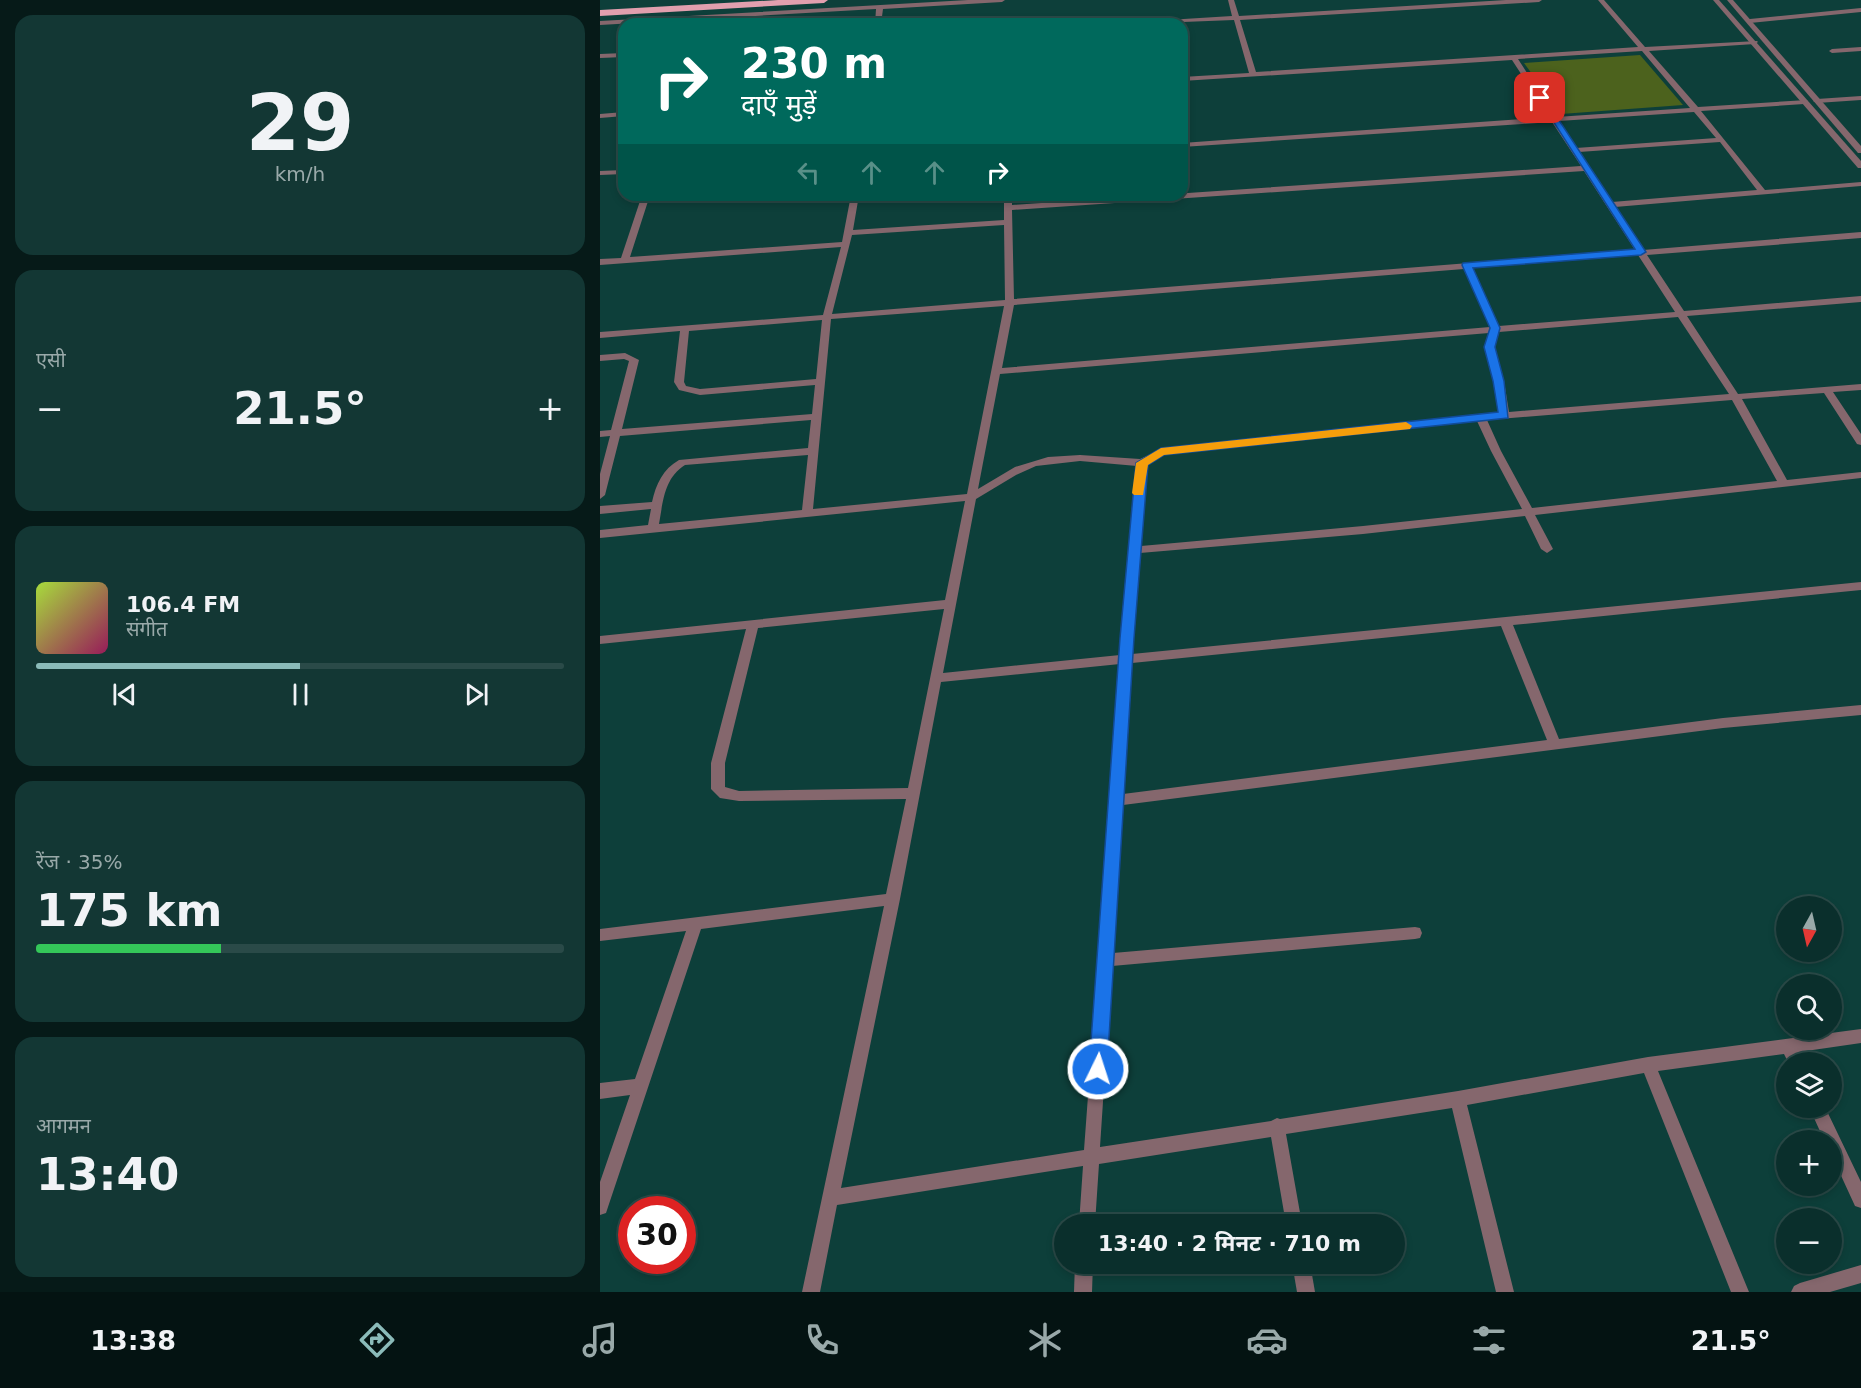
<!DOCTYPE html>
<html lang="hi">
<meta charset="utf-8">
<style>
body{margin:0;font-family:"DejaVu Sans","Noto Sans Devanagari",sans-serif;background:#133734;color:#f1f3f6;height:100vh;display:flex;flex-direction:column;font-size:22px;white-space:nowrap}
*{box-sizing:border-box;margin:0}
p{font-size:20px;color:#99a9a9}
.icon{flex:none;width:33px;height:33px;fill:none;stroke:currentColor;stroke-width:2;stroke-linecap:round;stroke-linejoin:round}
.map{position:relative;flex:1;overflow:hidden}
.panel{display:flex;flex-direction:column;gap:15px;padding:15px;background:#061a18;width:600px}
.panel>*{flex:none}
.banner{position:absolute;left:18px;top:18px;width:570px;height:183px;border-radius:18px;box-shadow:0 3px 9px #0003,0 0 0 2px #2a4a48;background:#00695c;color:#fff;overflow:hidden}
.needle{width:39px;rotate:188deg}
.buttons{position:absolute;left:1176px;top:896px;display:grid;gap:12px}
.buttons a{display:grid;place-items:center;width:66px;height:66px;border-radius:50%;background:#0a2f2c;box-shadow:0 3px 9px #0003,0 0 0 2px #2a4a48;font-size:30px}
.speed{position:absolute;left:18px;top:1196px;display:flex;gap:12px;font-size:30px;font-weight:700;text-align:center}
.speed>*{display:grid;place-content:center;width:78px;height:78px;border-radius:50%;background:#0a2f2c;box-shadow:0 3px 9px #0003,0 0 0 2px #2a4a48;line-height:1}
.speed .limit{border:9px solid #d22;background:#fff;color:#111}
.pin{position:absolute;display:grid;place-items:center;width:51px;height:51px;color:#fff;margin:-26px;border-radius:12px;box-shadow:0 3px 9px #0006}
.me{position:absolute;width:66px;margin:-33px;rotate:4deg;stroke-linejoin:round;filter:drop-shadow(0 0 4px #0008)}
.turn{display:flex;align-items:center;gap:21px;height:126px;padding:0 24px;font-size:27px}
.turn .icon{width:78px;height:78px;stroke-width:2.5}
.turn b{display:block;font-size:42px;line-height:51px}
.lanes{display:flex;align-items:center;height:57px;padding:0 24px;background:#0003;justify-content:center;gap:30px;direction:ltr}
.lanes .off{opacity:.35}
.big{font-size:45px;font-weight:700;line-height:1.1}
.panel .card{flex:1;display:flex;flex-direction:column;justify-content:center;gap:9px;min-width:0;padding:0 21px;border-radius:18px;background:#133734}
.panel .dial{align-items:center;gap:0}
.dial b{font-size:78px;line-height:1}
.song{display:flex;align-items:center;gap:18px}
.cover{width:72px;height:72px;border-radius:9px;background:linear-gradient(135deg,hsl(80 70% 55%),hsl(330 70% 35%))}
.played{height:6px;border-radius:3px;background:linear-gradient(90deg,#8bbbb9 50%,#2a4a48 50%)}
.keys{display:flex;justify-content:space-around;direction:ltr}
.heat{display:flex;justify-content:space-between;align-items:center;font-size:33px;direction:ltr}
.charge{height:9px;border-radius:4px;background:linear-gradient(90deg,#34c759 35%,#2a4a48 0)}
.trip{position:absolute;left:454px;top:1214px;width:351px;height:60px;border-radius:30px;background:#0a2f2c;box-shadow:0 3px 9px #0003,0 0 0 2px #2a4a48;font-weight:700;line-height:60px;text-align:center}
.tabs{display:flex;height:96px;justify-content:space-around;align-items:center;background:#041312;color:#99a9a9}
.tabs .icon{width:42px;height:42px}
.tabs .selected{color:#8bbbb9}
.tabs b{font-size:27px;color:#f1f3f6}
main{display:flex;flex:1;min-height:0}
.map>svg:first-child{display:block}
</style>
<main>
<section class="panel">
<div class="card dial"><b>29</b><p>km/h</p></div>
<div class="card"><p>एसी</p>
<div class="heat"><a>−</a><b class="big">21.5°</b><a>+</a></div>
</div>
<div class="card">
<div class="song"><i class="cover"></i><div><b>106.4 FM</b><p>संगीत</p></div></div>
<div class="played"></div>
<div class="keys"><svg class="icon" aria-label="previous" viewBox="0 0 24 24"><path d="M18 5L8 12l10 7zM5 5v14"/></svg><svg class="icon" aria-label="pause" viewBox="0 0 24 24"><path d="M8 5v14M16 5v14"/></svg><svg class="icon" aria-label="next" viewBox="0 0 24 24"><path d="M6 5l10 7-10 7zM19 5v14"/></svg></div>
</div>
<div class="card"><p>रेंज · 35%</p><b class="big">175 km</b><div class="charge"></div></div>
<div class="card"><p>आगमन</p><b class="big">13:40</b></div>
</section>
<div class="map">
<svg width="1261" height="1292" viewBox="0 0 1261 1292">
<rect width="100%" height="100%" fill="#0d3f3a"/>
<polygon fill="#4c621d" points="1040,55 1083,105 961,114 924,63"/>
<g fill="none" stroke-linecap="round" stroke-linejoin="round">
<g fill="#85676d" fill-rule="evenodd">
<polygon points="368,0 405,0 402,2 283,9 281,24 275,24 276,9 0,25 0,21"/>
<path d="M628,0h6l5,16 267,-16h36l-3,2 -299,18 16,52 382,-25 -40,-47h6l41,47 112,-6 1,1 -3,2 -106,7 49,56 109,-7 1,2 -4,2 -103,7 64,79 96,-8v4l-246,21 28,43 218,-18v6l-214,17 37,56 177,-15v6l-174,14 51,78 123,-10v6l-28,2 28,42v11l-4,-1 -33,-51 -82,6 45,81 74,-8v6l-326,37 18,34 -6,4 -6,-4 -16,-33 -162,18 -223,19 -8,101 729,-72v8l-348,35 46,114 164,-21 138,-13v10l-138,13 -600,77 -10,148 302,-26 5,1 2,5 -2,5 -5,1 -303,27 -12,181 171,-26 6,-3 3,1 178,-28 190,-34 213,-28v14l-62,9 5,10h-16l-4,-8 -126,17 91,221h-18l-87,-219 -177,32 47,187h-18l-44,-184 -166,26 16,90h-16l-15,-87 -172,27 -4,60h-16l4,-58 -246,39 -17,87h-18l82,-386 -183,23 -93,278 -2,6 -6,2v-33l30,-87 -30,4v-16l35,-4 51,-148 -86,10v-12l286,-35 20,-95 -167,2 -19,-3 -9,-9v-26l35,-134 -146,15v-8l345,-36 20,-99 -365,37v-8l48,-5 3,-16 -51,5v-8l52,-4c4,-18 11,-33 27,-42l129,-12 3,-28 -191,16 -15,59 -5,4v-25l10,-38 -10,1v-6l11,-1 18,-69 -5,-2 -24,2v-6l25,-2 14,7 -17,69 190,-15 3,-29 -115,10 -21,-5 -5,-8 6,-51 -80,7v-6l223,-17 18,-68 -241,18v-6l21,-1 21,-63h8l-20,62 212,-15 9,-47h8l-6,35 151,-10v-25h8v10l569,-39 -29,-44 -370,25v-4l367,-26 -37,-57 -330,21v-4l67,-4 -15,-53 -102,4 3,-2 97,-6zM1042,51l48,57 -134,9 -38,-58zM1094,112l22,26 -140,10 -17,-27zM1120,142l37,48 -145,12 -33,-50zM984,171l51,79 -621,49 -2,-89zM404,225l1,75 -173,14 20,-79zM1038,255l37,57 -176,14 -26,-58zM864,269l26,58 -488,41 12,-63zM404,306l-37,188 -154,15 18,-190zM1078,317l51,77 -220,18 -5,-31 -9,-34 4,-15zM222,320l-6,59 -116,10 -14,-3 -2,-4 5,-51zM889,333l-4,14 9,34 5,31 -338,37 -21,10 -60,-4 -32,2 -33,10 -37,22 22,-115zM1132,400l45,81 -245,27 -31,-57 -14,-31zM877,421l14,30 31,58 -159,17 -222,20 6,-81 16,-10zM208,455l-6,55 -143,14c4,-22 5,-46 26,-59zM480,461l57,5 -17,189 -177,18 33,-174 40,-24 20,-9zM344,609l-36,179 -169,3 -14,-4v-24l33,-135zM901,626l46,114 -424,54 9,-131zM520,664l-36,486 -243,38 59,-289 41,-217z"/>
<polygon points="1261,8 1261,12 1150,23 1147,21 1150,19"/>
<polygon points="1261,47 1261,51 1232,53 1229,51 1232,49"/>
<polygon points="24,53 24,57 0,58 0,54"/>
<polygon points="1261,96 1261,100 1217,103 1213,101 1217,99"/>
<polygon points="24,112 24,116 0,118 0,114"/>
<polygon points="24,170 24,174 0,175 0,171"/>
<polygon points="1209,1107 1225,1107 1261,1182 1261,1208 1255,1206 1232,1156 1232,1140 1224,1140"/>
<polygon points="475,1263 493,1263 492,1292 474,1292"/>
<polygon points="692,1263 710,1263 715,1292 697,1292"/>
<polygon points="1261,1265 1261,1283 1230,1292 1191,1292 1194,1286 1200,1283"/>
</g>
<g fill="#85676d" fill-rule="evenodd">
<polygon points="1113,0 1119,0 1261,161 1261,168 1258,168"/>
<polygon points="1127,0 1133,0 1261,146 1261,153 1258,153"/>
</g>
<polygon fill="#e19fae" fill-rule="evenodd" points="178,0 228,0 224,3 0,16 0,10"/>
</g>
<polygon fill="#1a73e8" stroke="#114b97" stroke-width="1.5" points="937,96 943,96 1046,252 1041,255 873,268 900,328 895,347 904,381 908,418 564,455 548,465 534,638 507,1069 504,1075 498,1077 491,1075 489,1069 520,638 536,463 561,448 898,412 893,381 884,347 890,328 862,265 863,263 1035,249"/>
<polygon fill="#f59e0b" points="806,422 812,426 810,429 564,455 548,465 543,495 534,495 532,493 536,463 561,448"/>
</svg>
<div class="buttons">
<a><svg class="needle" viewBox="-14 -14 28 28"><path d="M0-13l5 13h-10z" fill="#e53935"/><path d="M0 13l5-13h-10z" fill="#99a9a9"/></svg></a>
<a><svg class="icon" aria-label="search" viewBox="0 0 24 24"><circle cx="10" cy="10" r="6"/><path d="M15 15l6 6"/></svg></a>
<a><svg class="icon" aria-label="layers" viewBox="0 0 24 24"><path d="M12 4l9 5-9 5-9-5zM3 14l9 5 9-5"/></svg></a>
<a>+</a>
<a>−</a>
</div>
<div class="speed"><div class="limit">30</div></div>
<div class="pin" style="left:940px;top:98px;background:#d93025"><svg class="icon" aria-label="arrive" viewBox="0 0 24 24"><path d="M6 21V4h12l-3 4 3 4H6"/></svg></div>
<svg class="me" style="left:498px;top:1069px" viewBox="-20 -20 40 40"><circle r="17" fill="#1a73e8" stroke="#fff" stroke-width="3"/><path d="M0-11L8 9 0 5-8 9z" fill="#fff"/></svg>
<div class="trip">13:40 · 2 मिनट · 710 m</div>
<div class="banner">
<div class="turn"><svg class="icon" aria-label="right" viewBox="0 0 24 24"><path d="M7 20v-9h11M14 6l5 5-5 5"/></svg><div><b>230 m</b>दाएँ मुड़ें</div></div>
<div class="lanes"><svg class="icon off" aria-label="left" viewBox="0 0 24 24"><path d="M17 20v-9H6M10 6l-5 5 5 5"/></svg><svg class="icon off" aria-label="ahead" viewBox="0 0 24 24"><path d="M12 20V5M6 11l6-6 6 6"/></svg><svg class="icon off" aria-label="ahead" viewBox="0 0 24 24"><path d="M12 20V5M6 11l6-6 6 6"/></svg><svg class="icon" aria-label="right" viewBox="0 0 24 24"><path d="M7 20v-9h11M14 6l5 5-5 5"/></svg></div>
</div>
</div>
</main>
<nav class="tabs">
<b>13:38</b>
<svg class="icon selected" aria-label="directions" viewBox="0 0 24 24"><path d="M12 3l9 9-9 9-9-9zM9 14v-3h6M13 9l2 2-2 2"/></svg>
<svg class="icon" aria-label="music" viewBox="0 0 24 24"><path d="M9 18V5l10-2v13"/><circle cx="6" cy="18" r="3"/><circle cx="16" cy="16" r="3"/></svg>
<svg class="icon" aria-label="phone" viewBox="0 0 24 24"><path d="M5 4h4l2 5-3 2q2 4 5 5l2-3 5 2v4C11 20 4 13 5 4z"/></svg>
<svg class="icon" aria-label="climate" viewBox="0 0 24 24"><path d="M12 3v18M4 7l16 10M4 17L20 7"/></svg>
<svg class="icon" aria-label="car" viewBox="0 0 24 24"><path d="M5 17H2v-5l4-1 3-4h7l3 4 3 1v5h-3M9 17h6M6 11h13"/><circle cx="7" cy="17" r="2"/><circle cx="17" cy="17" r="2"/></svg>
<svg class="icon" aria-label="filters" viewBox="0 0 24 24"><path d="M4 7h16M4 17h16"/><circle cx="9" cy="7" r="2"/><circle cx="15" cy="17" r="2"/></svg>
<b>21.5°</b>
</nav>
